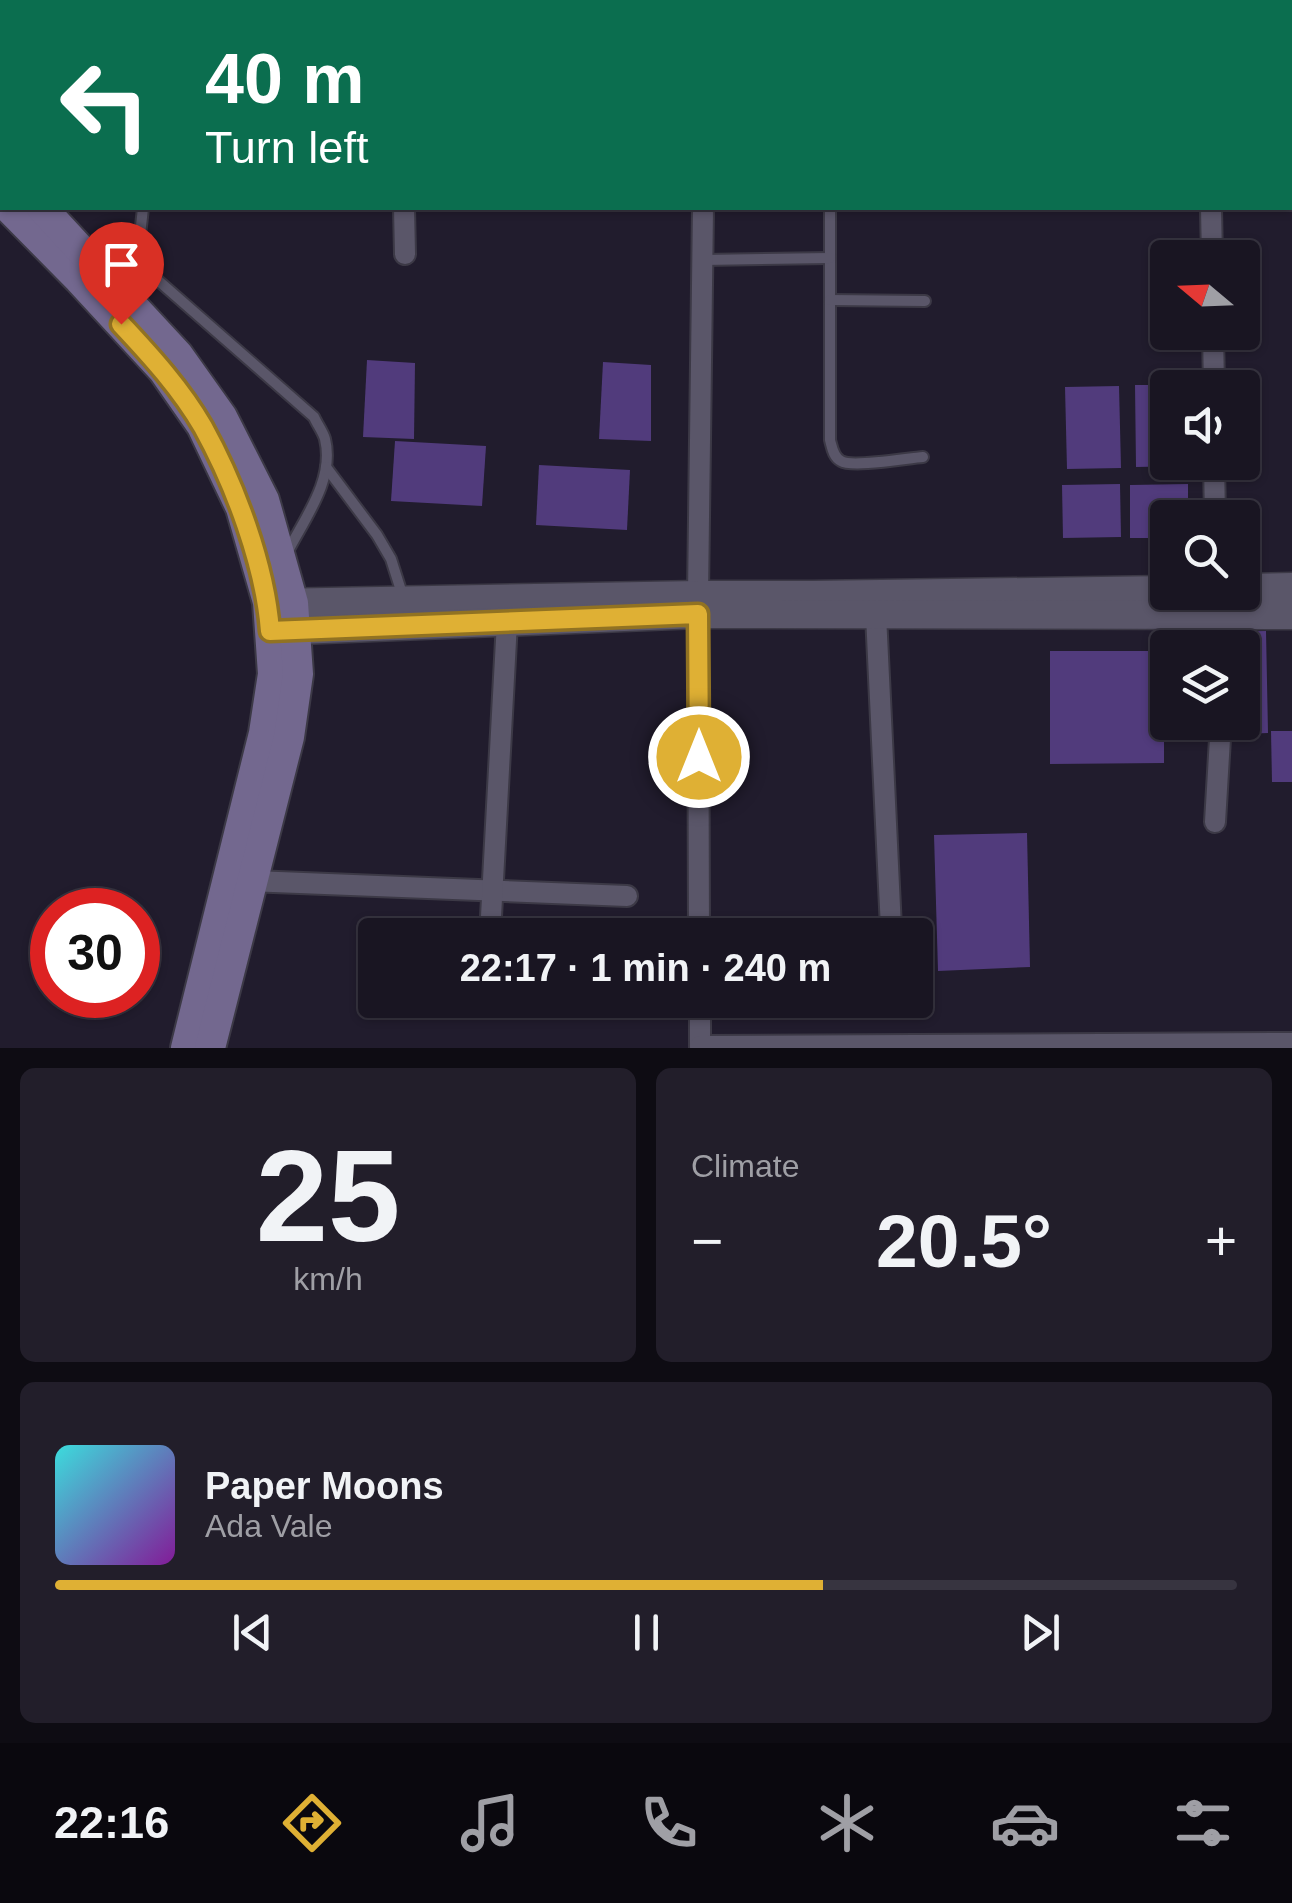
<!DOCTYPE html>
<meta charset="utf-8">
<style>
body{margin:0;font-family:Helvetica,sans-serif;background:#221e2a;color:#f1f3f6;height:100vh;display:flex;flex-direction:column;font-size:38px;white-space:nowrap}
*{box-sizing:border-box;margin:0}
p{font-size:32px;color:#9f9fa5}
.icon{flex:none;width:55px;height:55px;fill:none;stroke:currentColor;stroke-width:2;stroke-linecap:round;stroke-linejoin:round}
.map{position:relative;height:1048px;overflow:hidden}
.panel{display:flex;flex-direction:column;gap:20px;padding:20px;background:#0e0c13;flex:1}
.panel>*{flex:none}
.hud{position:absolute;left:0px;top:0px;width:1292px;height:210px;box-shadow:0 2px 8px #0004,0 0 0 2px #373440;background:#0b6e4f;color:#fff;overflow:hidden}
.needle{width:65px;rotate:289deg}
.tools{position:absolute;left:1150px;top:240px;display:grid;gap:20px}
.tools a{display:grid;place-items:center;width:110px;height:110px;border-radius:10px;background:#191522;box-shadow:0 2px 8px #0004,0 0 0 2px #373440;font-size:50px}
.speed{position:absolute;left:30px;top:888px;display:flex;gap:20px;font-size:50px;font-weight:700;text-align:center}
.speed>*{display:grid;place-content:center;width:130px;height:130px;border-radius:50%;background:#191522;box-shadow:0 2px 8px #0004,0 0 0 2px #373440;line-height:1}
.speed .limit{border:15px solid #d22;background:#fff;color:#111}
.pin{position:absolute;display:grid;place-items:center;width:85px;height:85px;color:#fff;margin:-102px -42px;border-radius:50% 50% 50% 0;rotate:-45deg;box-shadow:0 0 10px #0007}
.pin .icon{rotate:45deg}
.me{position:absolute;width:110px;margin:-55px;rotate:0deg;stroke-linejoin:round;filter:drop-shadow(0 0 8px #0008)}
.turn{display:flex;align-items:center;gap:35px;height:210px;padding:0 40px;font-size:45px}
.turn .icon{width:130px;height:130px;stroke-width:2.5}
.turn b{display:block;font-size:70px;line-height:85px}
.big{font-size:75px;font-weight:700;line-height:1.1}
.panel .card{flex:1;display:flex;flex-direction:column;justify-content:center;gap:15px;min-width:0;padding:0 35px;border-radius:15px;background:#221e2a}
.panel .dial{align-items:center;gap:0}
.dial b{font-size:130px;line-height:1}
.song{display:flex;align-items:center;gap:30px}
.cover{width:120px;height:120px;border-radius:15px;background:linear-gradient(135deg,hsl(180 70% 55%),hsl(290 70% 35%))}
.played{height:10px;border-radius:5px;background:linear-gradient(90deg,#dfb034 65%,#373440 65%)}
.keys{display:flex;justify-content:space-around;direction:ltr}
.heat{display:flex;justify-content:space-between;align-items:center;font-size:55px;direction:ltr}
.panel .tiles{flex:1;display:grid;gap:20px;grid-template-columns:1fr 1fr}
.card:last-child{grid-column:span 2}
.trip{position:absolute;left:358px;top:918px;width:575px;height:100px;border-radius:10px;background:#191522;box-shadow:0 2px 8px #0004,0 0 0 2px #373440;font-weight:700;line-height:100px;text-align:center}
.tab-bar{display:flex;height:160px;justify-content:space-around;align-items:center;background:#0a080e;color:#9f9fa5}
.tab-bar .icon{width:70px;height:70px}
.tab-bar .on{color:#dfb034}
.tab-bar b{font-size:45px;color:#f1f3f6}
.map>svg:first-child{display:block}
</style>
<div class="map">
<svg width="1292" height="1048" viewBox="0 0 1292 1048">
<rect width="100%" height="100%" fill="#211c2d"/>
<g fill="#513b7c">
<polygon points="367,360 415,363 414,439 363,437"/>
<polygon points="603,362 651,365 651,441 599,439"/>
<polygon points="1135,385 1168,385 1168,462 1187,462 1187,466 1136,467"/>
<polygon points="1119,386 1121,468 1067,469 1065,387"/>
<polygon points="395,441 486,446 482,506 391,501"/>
<polygon points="539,465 630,470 627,530 536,525"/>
<polygon points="1120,484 1121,537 1063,538 1062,485"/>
<polygon points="1188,484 1188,518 1168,518 1168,538 1130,538 1130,485"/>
<polygon points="1266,631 1268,733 1217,735 1217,722 1242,722 1242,648 1216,648 1215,632"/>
<polygon points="1050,651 1164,651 1164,763 1050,764"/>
<polygon points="1271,731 1292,731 1292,782 1272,782"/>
<polygon points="1027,833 1030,967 938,971 934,835"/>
</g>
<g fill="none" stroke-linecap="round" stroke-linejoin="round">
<defs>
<g id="service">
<polyline points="150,2 150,0"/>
<path d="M830,208v232c2,7 3,17 11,21 11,7 67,-3 82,-4"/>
<polyline points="703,260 830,258"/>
<path d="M137,262l177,155c3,7 9,15 11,22 10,41 -21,80 -38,114"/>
<polyline points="133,298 143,208"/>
<polyline points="830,300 925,301"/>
<polyline points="326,467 377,535 391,559 404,600"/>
</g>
<g id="minor">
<polyline points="402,0 402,2"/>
<polyline points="472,0 472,2"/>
<polyline points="572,0 572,2"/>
<polyline points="1209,0 1209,2"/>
<polyline points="706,2 706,0"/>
<polyline points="404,208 405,254"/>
<polyline points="1211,208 1212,258"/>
<polyline points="1213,332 1214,388"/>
<polyline points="1214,462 1215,518"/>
<polyline points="1216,592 1217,615"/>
<polyline points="876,615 891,928"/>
<polyline points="1226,648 1228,616"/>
<polyline points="1215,822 1221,722"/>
<polyline points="251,881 627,896"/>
<polyline points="490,935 507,622"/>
<polyline points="699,935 698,595 703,208"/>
<polyline points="700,1000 700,1048"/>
<polyline points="700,1046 1292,1043"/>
</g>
<g id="tertiary">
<polyline points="1242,588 1292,587"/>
<polyline points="274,603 698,595 812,595 1168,590"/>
<polyline points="274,631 698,614 1292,615"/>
</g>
<g id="secondary">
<polyline points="0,164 2,167"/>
<polyline points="9,208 79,279 163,370 202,426 241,508 268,602 273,674 264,733 186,1048"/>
<polyline points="42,208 178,355 222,417 264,500 293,603 298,674 289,737 210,1048"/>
</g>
</defs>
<use href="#service" stroke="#3c3946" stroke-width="14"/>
<use href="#minor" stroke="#3c3946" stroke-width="24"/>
<use href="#tertiary" stroke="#3c3946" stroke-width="31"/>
<use href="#secondary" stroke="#3c3946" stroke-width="34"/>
<use href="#service" stroke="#5a5669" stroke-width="10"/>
<use href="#minor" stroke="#5a5669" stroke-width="20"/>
<use href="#tertiary" stroke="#5a5669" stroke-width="28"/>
<use href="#secondary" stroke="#73688f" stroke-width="30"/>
</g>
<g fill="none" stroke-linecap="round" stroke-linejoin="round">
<defs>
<path id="route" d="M121,324c30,32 60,65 82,103 32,58 62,138 67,204l428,-17 1,143"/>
</defs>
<use href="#route" stroke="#917222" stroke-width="25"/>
<use href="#route" stroke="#dfb034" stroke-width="18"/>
</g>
</svg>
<div class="tools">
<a><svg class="needle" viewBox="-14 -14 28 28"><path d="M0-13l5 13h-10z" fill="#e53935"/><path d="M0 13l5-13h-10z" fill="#9f9fa5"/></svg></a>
<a><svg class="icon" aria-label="sound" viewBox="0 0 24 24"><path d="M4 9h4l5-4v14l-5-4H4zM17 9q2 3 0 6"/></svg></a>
<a><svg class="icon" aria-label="search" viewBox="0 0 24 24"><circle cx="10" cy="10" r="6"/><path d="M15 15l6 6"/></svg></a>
<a><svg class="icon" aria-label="layers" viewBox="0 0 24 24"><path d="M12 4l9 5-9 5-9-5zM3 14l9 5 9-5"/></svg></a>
</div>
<div class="speed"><div class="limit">30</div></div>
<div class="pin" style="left:121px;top:324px;background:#d93025"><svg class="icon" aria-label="arrive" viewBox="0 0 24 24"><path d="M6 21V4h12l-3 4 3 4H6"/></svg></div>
<svg class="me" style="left:699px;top:757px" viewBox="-20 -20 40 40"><circle r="17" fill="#dfb034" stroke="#fff" stroke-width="3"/><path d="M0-11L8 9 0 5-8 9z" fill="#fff"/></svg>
<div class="trip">22:17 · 1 min · 240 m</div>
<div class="hud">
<div class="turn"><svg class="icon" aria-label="left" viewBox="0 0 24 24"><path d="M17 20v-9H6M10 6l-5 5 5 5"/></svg><div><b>40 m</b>Turn left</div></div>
</div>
</div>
<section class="panel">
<div class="tiles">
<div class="card dial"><b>25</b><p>km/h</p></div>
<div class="card"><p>Climate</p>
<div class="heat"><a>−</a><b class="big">20.5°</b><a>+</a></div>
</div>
<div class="card">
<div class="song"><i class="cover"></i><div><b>Paper Moons</b><p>Ada Vale</p></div></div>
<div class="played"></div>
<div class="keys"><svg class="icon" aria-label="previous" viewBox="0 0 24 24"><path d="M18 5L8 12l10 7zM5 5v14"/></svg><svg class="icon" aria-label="pause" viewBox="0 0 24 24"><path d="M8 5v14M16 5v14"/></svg><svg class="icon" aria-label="next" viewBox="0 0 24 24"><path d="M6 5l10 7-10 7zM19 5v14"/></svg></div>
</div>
</div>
</section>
<nav class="tab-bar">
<b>22:16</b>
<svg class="icon on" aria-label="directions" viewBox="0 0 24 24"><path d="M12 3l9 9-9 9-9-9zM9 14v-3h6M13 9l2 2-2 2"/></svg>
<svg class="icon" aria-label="music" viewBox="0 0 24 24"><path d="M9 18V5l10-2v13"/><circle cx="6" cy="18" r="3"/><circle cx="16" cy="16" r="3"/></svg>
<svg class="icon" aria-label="phone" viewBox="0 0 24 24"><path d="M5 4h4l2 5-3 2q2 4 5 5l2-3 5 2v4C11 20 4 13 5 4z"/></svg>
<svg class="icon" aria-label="climate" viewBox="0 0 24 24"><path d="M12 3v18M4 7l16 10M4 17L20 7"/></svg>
<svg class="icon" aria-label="car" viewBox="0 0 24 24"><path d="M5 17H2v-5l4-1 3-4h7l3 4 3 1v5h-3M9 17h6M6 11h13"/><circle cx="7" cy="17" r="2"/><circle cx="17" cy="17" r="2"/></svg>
<svg class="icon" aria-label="filters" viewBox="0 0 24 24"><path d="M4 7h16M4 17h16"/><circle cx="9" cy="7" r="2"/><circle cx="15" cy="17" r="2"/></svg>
</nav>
